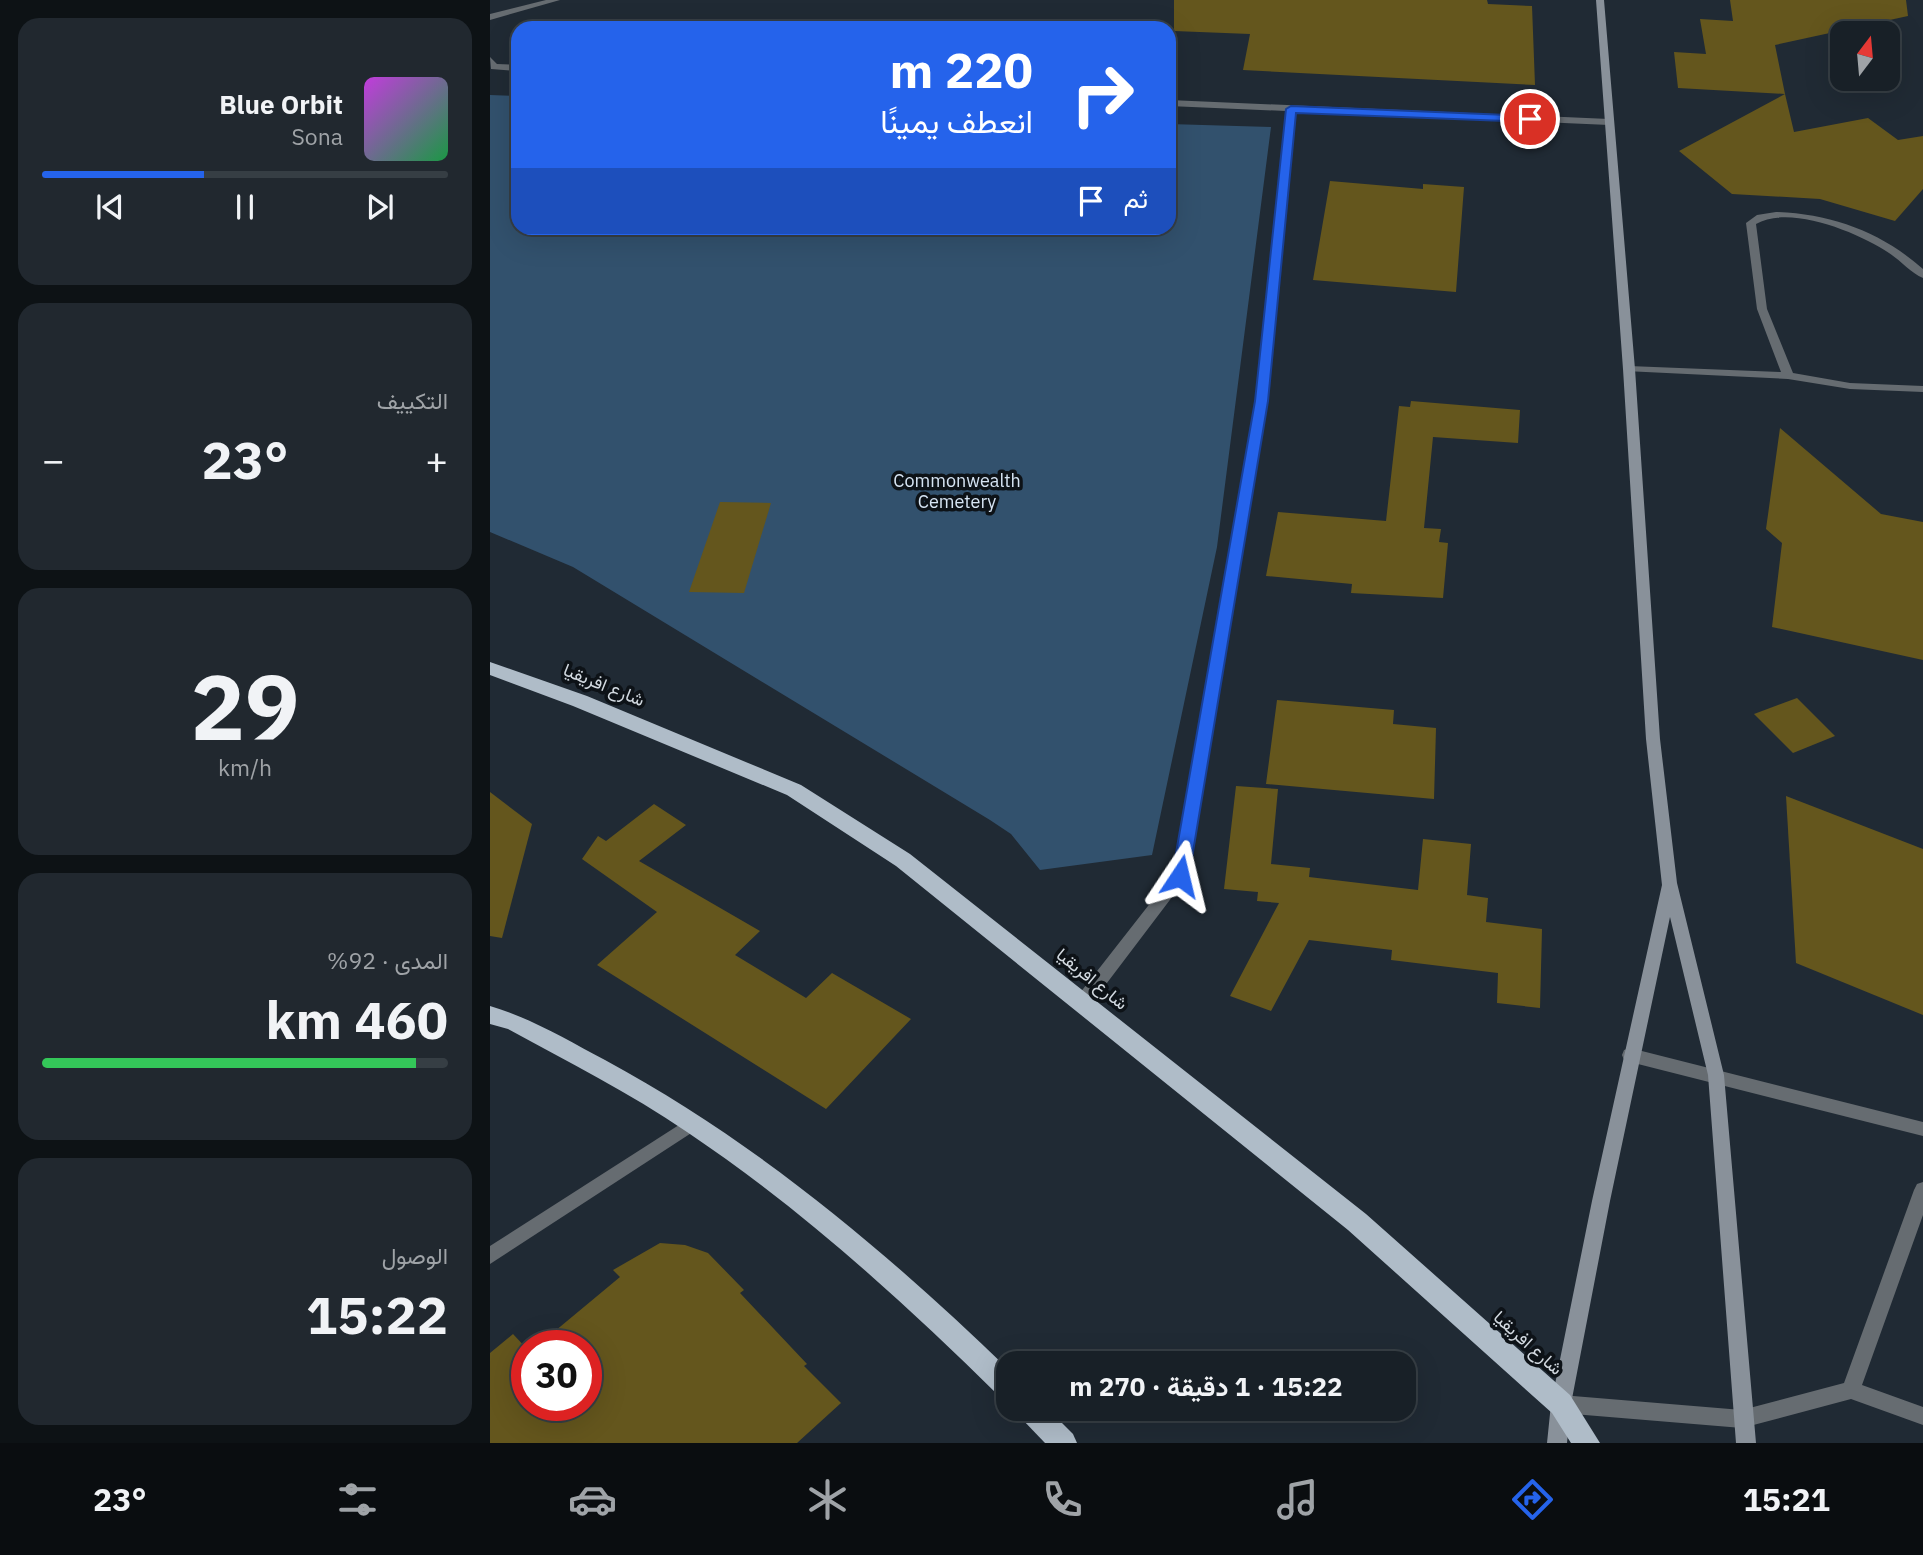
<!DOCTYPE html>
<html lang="ar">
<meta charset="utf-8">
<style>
body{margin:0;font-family:"IBM Plex Sans",Vazirmatn,sans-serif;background:#21282f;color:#f1f3f6;direction:rtl;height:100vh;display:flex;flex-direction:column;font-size:26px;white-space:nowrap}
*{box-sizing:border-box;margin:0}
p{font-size:23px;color:#9fa3a7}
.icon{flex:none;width:38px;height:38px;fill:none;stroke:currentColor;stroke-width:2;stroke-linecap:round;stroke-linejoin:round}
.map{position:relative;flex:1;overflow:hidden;direction:ltr}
.details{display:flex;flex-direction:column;gap:18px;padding:18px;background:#0d1215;width:490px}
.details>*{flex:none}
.hud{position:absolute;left:21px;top:21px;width:665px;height:214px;border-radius:21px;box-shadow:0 7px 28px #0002,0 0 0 2px #363e44;direction:rtl;background:#2563eb;color:#fff;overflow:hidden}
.needle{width:46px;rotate:16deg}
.fabs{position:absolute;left:1340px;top:21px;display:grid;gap:14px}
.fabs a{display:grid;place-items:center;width:70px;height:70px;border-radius:14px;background:#182027;box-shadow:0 7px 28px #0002,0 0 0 2px #363e44;font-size:35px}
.speed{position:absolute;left:21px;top:1330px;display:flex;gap:14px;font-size:35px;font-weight:700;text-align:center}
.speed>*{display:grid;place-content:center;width:91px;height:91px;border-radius:50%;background:#182027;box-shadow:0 7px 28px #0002,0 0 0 2px #363e44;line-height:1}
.speed .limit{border:10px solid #d22;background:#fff;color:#111}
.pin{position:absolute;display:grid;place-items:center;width:60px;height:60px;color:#fff;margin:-30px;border:4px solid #fff;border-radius:50%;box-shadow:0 2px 7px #0007}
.me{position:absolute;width:77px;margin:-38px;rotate:10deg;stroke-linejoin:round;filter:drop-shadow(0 0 5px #0008)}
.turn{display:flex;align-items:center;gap:24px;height:147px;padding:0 28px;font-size:32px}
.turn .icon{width:91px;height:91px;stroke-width:2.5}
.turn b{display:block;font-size:49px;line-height:60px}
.then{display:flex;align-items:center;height:66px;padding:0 28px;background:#0003;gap:14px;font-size:26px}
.big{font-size:52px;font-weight:700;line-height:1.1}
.details .card{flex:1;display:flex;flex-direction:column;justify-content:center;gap:10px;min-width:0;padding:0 24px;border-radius:21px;background:#21282f}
.details .dial{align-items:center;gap:0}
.dial b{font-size:91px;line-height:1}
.song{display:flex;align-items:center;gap:21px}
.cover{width:84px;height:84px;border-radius:10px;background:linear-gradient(135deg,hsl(290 70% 55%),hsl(140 70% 35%))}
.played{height:7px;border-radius:4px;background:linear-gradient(90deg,#2563eb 40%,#363e44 40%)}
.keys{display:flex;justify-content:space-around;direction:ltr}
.heat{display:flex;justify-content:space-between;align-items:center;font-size:38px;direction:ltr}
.charge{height:10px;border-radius:5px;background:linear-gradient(90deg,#34c759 92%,#363e44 0)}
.trip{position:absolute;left:506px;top:1351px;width:420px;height:70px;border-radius:21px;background:#182027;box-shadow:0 7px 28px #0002,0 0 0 2px #363e44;font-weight:700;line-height:70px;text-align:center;direction:rtl}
.tabs{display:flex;height:112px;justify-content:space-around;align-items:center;background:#0a0d10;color:#9fa3a7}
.tabs .icon{width:49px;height:49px}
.tabs .active{color:#2563eb}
.tabs b{font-size:32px;color:#f1f3f6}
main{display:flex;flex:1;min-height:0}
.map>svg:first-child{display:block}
</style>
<main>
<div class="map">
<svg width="1433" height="1443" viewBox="0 0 1433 1443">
<rect width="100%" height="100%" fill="#202a34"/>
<polygon fill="#32516d" points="0,95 28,96 28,228 679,228 679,124 781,127 727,547 662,855 550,870 521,834 500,820 83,567 0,532"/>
<g fill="#64561d">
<polygon points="684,0 997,0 998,4 1042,6 1045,85 753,70 760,34 684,31"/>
<polygon points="1240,0 1416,0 1418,16 1285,45 1295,94 1188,88 1184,52 1216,54 1210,19 1243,21"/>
<polygon points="1295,94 1304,132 1378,118 1408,140 1433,136 1433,189 1405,221 1330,199 1242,194 1189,151"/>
<polygon points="840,181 933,189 933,184 974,187 966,292 823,280"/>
<polygon points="921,401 1030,410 1028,443 943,437 934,528 951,529 949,542 958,543 953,598 861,593 862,584 776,576 788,512 896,521 909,406 920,407"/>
<polygon points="1290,428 1391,514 1433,522 1433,660 1282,627 1292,543 1276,529"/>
<polygon points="230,502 281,503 254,593 199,592"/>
<polygon points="1307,698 1345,736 1303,753 1264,714"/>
<polygon points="787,700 904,710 903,724 946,728 944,799 776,784"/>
<polygon points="746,786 788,789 781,864 820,868 819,877 928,890 933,839 981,844 977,895 998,898 996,922 1052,929 1050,1008 1007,1003 1008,973 901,960 902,950 819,940 781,1011 740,996 789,903 767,901 768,892 734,889"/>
<polygon points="0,792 42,824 12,938 0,936"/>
<polygon points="1296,796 1433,849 1433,1015 1306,963"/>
<polygon points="164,804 196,825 149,861 270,931 245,955 316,998 342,973 421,1019 336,1109 107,965 167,912 92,859 108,836 116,841"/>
<polygon points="170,1243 195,1245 218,1253 254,1290 250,1293 317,1364 314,1366 351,1403 307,1443 0,1443 0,1353 23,1334 37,1349 37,1405 96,1405 96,1346 47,1346 130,1277 123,1270"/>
</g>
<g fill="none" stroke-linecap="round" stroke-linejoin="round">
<path fill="#666c71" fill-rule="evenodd" d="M1286,212c56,2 105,20 147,57v9c-12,-5 -23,-18 -34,-25 -30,-20 -99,-49 -133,-29l11,85 26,64 57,10 73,3v6l-73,-3 -62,-10 -163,-8v-4l4,-1 152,6 -24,-63 -11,-86 11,-8z"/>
<g fill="#666c71" fill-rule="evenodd">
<polygon points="56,0 70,0 0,20 0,14"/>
<polygon points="0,57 7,64 28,65 28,71 1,69"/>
<polygon points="679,100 1119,119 1124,122 1119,125 805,111 777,401 698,876 598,1008 592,1010 586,1008 584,1003 586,998 683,874 765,401 796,111 679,106"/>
<polygon points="1140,1048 1433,1122 1433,1136 1140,1062 1134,1060 1132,1055 1134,1050"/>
<polygon points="203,1116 209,1118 212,1123 209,1128 0,1264 0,1246"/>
<polygon points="1433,1182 1433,1215 1372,1385 1433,1407 1433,1425 1361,1399 1252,1428 1071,1413 1064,1411 1061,1404 1064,1397 1071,1395 1252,1410 1354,1383 1424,1190 1427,1184"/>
</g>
<polygon fill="#89919a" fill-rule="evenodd" points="1106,0 1114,0 1145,369 1170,739 1187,883 1234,1075 1266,1443 1246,1443 1218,1075 1180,917 1120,1201 1081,1404 1077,1443 1057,1443 1061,1404 1102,1201 1172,885 1156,739 1133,369"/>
<g fill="#afbcc8" fill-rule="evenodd">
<polygon points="0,662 97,696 311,785 420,854 876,1214 1080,1395 1110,1443 1081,1443 1062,1413 858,1230 406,866 297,795 83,706 0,675"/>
<path d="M0,1006c41,12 77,34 115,54 150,81 281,191 403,309v31l-9,-4c-97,-96 -199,-188 -312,-264 -57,-39 -119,-70 -179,-103l-18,-5z"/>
<polygon points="527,1409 558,1409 583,1434 587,1443 555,1443 531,1418"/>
</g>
</g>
<polygon fill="#2563eb" stroke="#184099" stroke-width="2" points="801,106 1040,116 1045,119 1040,122 806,113 778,401 699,876 696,881 684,881 682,876 765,401 796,109"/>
<g text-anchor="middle" stroke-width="7" stroke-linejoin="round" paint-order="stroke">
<g font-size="18" fill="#d7e5f4" stroke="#0d1217">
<text x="467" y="487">Commonwealth<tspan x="467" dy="21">Cemetery</tspan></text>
</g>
<g font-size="18" fill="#d2d9e0" stroke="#0d1217">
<text transform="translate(114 685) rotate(22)" y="6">شارع افريقيا</text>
<text transform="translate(602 979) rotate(39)" y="6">شارع افريقيا</text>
<text transform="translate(1038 1343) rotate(42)" y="6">شارع افريقيا</text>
</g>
</g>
</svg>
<div class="fabs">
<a><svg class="needle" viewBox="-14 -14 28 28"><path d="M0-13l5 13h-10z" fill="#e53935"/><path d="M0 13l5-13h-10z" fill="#9fa3a7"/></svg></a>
</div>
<div class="speed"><div class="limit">30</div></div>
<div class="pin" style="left:1040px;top:119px;background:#d93025"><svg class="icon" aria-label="arrive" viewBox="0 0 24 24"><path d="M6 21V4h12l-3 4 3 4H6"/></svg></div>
<svg class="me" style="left:690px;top:876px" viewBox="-20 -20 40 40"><path d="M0-17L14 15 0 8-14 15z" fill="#2563eb" stroke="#fff" stroke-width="4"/></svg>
<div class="trip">15:22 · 1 دقيقة · 270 m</div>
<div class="hud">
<div class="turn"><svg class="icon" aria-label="right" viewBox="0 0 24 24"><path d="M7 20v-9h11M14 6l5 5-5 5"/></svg><div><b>220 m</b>انعطف يمينًا</div></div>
<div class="then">ثم<svg class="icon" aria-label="arrive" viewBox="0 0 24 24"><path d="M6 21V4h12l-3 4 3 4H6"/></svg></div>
</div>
</div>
<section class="details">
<div class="card">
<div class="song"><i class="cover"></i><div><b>Blue Orbit</b><p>Sona</p></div></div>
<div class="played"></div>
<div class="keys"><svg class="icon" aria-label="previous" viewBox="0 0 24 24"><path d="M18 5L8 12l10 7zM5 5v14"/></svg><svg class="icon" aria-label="pause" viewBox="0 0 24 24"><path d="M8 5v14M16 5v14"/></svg><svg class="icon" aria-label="next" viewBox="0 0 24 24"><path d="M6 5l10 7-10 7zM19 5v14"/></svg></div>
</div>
<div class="card"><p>التكييف</p>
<div class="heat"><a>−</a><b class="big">23°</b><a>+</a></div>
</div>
<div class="card dial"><b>29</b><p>km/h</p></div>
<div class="card"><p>المدى · 92%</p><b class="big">460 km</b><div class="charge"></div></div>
<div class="card"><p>الوصول</p><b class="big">15:22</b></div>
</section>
</main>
<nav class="tabs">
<b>15:21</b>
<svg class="icon active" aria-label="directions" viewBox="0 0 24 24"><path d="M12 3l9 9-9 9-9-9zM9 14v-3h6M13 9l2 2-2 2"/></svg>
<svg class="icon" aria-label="music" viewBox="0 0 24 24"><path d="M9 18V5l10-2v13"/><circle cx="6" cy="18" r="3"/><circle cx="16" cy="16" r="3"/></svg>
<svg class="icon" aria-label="phone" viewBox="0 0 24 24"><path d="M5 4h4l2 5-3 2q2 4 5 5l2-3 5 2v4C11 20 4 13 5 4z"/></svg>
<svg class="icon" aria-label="climate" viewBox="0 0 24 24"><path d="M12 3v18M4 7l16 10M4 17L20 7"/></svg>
<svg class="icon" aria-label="car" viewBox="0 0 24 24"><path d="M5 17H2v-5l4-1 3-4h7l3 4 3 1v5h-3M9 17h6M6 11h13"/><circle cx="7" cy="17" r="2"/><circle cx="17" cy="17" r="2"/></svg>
<svg class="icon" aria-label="filters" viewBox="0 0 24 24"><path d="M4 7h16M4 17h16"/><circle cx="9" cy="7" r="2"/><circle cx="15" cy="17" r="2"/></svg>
<b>23°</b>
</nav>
